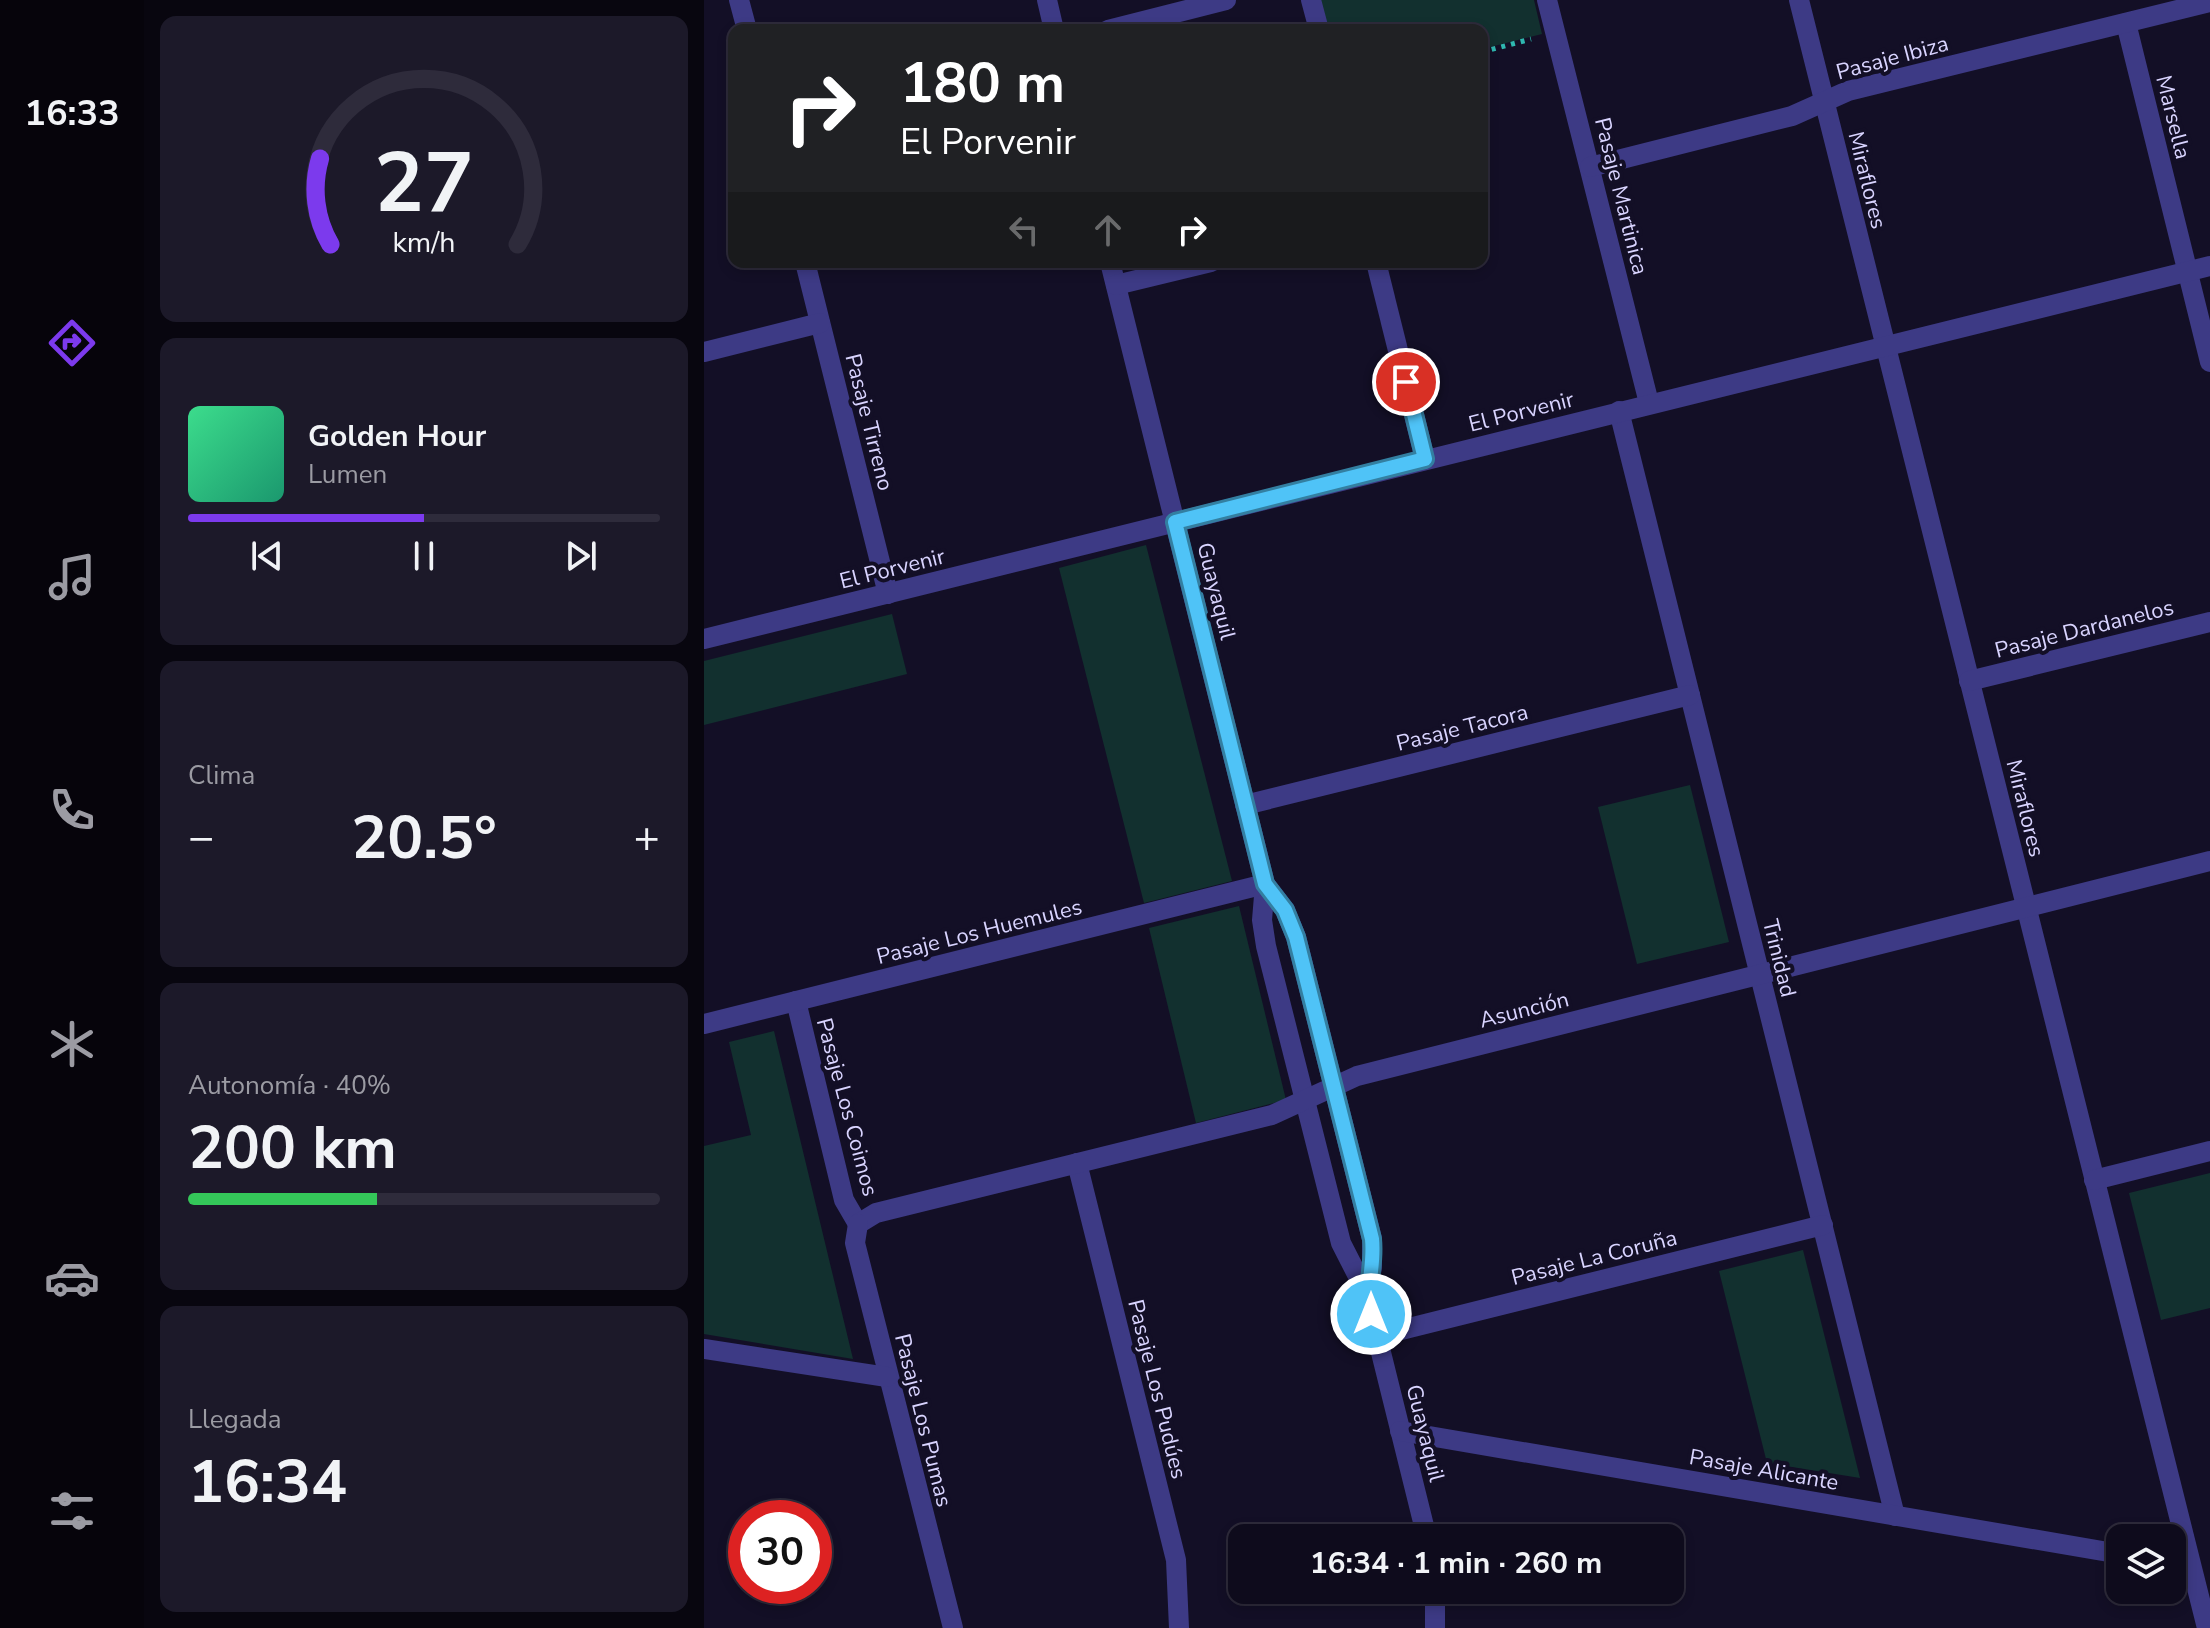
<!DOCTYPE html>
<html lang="es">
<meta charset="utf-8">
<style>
body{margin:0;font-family:"Nunito Sans",sans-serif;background:#1c1929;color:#f1f3f6;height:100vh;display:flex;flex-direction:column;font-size:30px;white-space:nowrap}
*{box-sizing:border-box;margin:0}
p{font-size:26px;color:#9b9ba3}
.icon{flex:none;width:44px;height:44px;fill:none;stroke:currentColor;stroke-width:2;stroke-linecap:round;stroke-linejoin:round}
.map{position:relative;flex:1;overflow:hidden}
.drawer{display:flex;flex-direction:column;gap:16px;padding:16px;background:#08060f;width:560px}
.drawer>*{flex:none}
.hud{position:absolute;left:24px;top:24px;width:760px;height:244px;border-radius:16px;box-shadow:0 4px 12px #0003,0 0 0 2px #2e2b3b;background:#202124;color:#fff;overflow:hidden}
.tools{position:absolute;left:1402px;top:1524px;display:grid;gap:16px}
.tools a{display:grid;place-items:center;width:80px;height:80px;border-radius:16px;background:#0e0b1c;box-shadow:0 4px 12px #0003,0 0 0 2px #2e2b3b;font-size:40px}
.speed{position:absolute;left:24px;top:1500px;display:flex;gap:16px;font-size:40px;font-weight:700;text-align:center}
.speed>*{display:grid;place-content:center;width:104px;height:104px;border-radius:50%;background:#0e0b1c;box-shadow:0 4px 12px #0003,0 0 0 2px #2e2b3b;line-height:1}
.speed .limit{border:12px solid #d22;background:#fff;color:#111}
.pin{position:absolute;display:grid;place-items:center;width:68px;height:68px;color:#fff;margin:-34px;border:4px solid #fff;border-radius:50%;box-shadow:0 2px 8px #0007}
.me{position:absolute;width:88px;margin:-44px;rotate:0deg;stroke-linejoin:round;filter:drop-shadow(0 0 6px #0008)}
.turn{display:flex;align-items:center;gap:28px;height:168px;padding:0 40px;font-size:36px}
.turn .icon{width:104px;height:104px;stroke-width:2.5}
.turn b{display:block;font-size:56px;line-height:68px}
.lanes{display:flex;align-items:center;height:76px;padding:0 40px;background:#0003;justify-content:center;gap:40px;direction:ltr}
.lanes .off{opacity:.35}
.big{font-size:60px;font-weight:700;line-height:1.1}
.drawer .widget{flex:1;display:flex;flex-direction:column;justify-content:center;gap:12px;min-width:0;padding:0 28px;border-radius:16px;background:#1c1929}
.drawer .dial{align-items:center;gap:0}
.dial svg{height:208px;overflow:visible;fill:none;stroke:#2e2b3b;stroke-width:7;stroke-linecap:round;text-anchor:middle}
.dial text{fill:#f1f3f6;stroke:none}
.song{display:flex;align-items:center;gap:24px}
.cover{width:96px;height:96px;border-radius:12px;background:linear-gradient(135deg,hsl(150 70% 55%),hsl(160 70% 35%))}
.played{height:8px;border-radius:4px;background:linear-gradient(90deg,#7c3aed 50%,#2e2b3b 50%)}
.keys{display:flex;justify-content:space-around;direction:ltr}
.heat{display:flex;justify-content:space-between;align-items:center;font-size:44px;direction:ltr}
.charge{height:12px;border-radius:6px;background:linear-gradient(90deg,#34c759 40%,#2e2b3b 0)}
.trip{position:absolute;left:524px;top:1524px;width:456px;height:80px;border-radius:16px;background:#0e0b1c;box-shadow:0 4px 12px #0003,0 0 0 2px #2e2b3b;font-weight:700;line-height:80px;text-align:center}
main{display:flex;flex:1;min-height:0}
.tabs{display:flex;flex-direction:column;width:144px;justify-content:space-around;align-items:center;background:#06040b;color:#9b9ba3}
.tabs .icon{width:56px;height:56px}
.tabs .active{color:#7c3aed}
.tabs b{font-size:36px;color:#f1f3f6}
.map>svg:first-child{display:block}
</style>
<main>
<nav class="tabs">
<b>16:33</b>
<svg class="icon active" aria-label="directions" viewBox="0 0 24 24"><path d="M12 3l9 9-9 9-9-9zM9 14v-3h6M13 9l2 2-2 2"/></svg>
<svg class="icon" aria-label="music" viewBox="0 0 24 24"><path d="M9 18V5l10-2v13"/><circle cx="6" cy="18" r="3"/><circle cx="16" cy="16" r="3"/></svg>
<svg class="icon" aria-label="phone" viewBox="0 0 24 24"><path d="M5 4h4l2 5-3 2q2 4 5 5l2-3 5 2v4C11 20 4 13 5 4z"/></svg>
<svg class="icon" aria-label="climate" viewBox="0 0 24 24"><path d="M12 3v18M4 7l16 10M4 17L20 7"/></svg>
<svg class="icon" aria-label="car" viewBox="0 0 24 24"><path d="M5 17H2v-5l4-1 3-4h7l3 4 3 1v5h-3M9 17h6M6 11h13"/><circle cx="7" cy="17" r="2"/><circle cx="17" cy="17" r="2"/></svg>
<svg class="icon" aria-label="filters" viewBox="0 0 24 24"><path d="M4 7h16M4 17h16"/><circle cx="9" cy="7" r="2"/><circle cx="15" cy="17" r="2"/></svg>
</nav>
<section class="drawer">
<div class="widget dial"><svg viewBox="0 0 100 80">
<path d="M14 69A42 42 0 1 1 86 69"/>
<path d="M14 69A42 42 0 0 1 10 36" stroke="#7c3aed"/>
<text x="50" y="56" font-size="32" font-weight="700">27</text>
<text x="50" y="72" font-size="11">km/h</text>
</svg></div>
<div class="widget">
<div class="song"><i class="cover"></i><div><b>Golden Hour</b><p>Lumen</p></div></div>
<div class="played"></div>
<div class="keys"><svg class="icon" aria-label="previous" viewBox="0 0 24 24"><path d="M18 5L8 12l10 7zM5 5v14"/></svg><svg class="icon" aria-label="pause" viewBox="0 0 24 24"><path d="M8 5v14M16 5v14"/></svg><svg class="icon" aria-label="next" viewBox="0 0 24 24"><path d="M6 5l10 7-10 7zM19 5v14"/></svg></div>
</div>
<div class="widget"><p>Clima</p>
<div class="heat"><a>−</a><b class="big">20.5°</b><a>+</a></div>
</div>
<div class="widget"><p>Autonomía · 40%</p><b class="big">200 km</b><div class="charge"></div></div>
<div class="widget"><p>Llegada</p><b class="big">16:34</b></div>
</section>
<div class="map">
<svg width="1506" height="1628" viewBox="0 0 1506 1628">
<rect width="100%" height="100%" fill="#130f26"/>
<g fill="#12302f">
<polygon points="615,0 830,0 838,34 778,49 778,30 623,30"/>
<polygon points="442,545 528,881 440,903 355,568"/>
<polygon points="188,614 203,674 0,725 0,661"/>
<polygon points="986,785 1025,942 933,964 894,807"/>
<polygon points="535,906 582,1100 492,1123 445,928"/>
<polygon points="70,1031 149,1359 0,1334 0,1146 47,1135 25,1042"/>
<polygon points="1506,1173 1506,1308 1457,1320 1425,1193"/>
<polygon points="1099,1250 1156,1478 1063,1463 1015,1271"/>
</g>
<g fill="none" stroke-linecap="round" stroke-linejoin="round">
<polyline stroke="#2fb8b0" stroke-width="5" stroke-dasharray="4 6" stroke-linecap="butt" points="778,52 827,39"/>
<g stroke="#3d3a85" stroke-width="20">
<polyline points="35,0 43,30"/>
<polyline points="343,0 350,30"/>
<polyline points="607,0 615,30"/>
<polyline points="843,0 945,403"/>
<polyline points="1095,0 1503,1628"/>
<polyline points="1422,23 1506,362"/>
<polyline points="404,30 522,0"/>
<polyline points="886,167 1088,116 1144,91 1506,2"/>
<polyline points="101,262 184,594"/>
<polyline points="406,262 561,884 558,920 562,946 637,1243 662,1292 723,1538"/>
<polyline points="672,262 721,459"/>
<polyline points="412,285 507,262"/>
<polyline points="0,352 116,323"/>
<polyline points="915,411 1191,1516"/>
<polyline points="0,639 1506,266"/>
<polyline points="1265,681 1506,622"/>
<polyline points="541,805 986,695"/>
<polyline points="561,884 581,910 592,937 668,1239 668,1268 662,1292"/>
<polyline points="92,1001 140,1200 154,1224"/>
<polyline points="0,1024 561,884"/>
<polyline points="373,1163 472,1560 475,1628"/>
<polyline points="1390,1180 1506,1151"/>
<polyline points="154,1224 172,1213 568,1115 653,1076 1506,861"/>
<polyline points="154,1224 151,1243 249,1628"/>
<polyline points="673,1336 1119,1225"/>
<polyline points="0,1349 183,1377"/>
<polyline points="696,1431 1416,1554"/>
<polyline points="731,1628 731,1590"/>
</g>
</g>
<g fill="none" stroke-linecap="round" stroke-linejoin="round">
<defs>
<path id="route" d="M667,1314c-6,-27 4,-47 1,-75l-76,-302 -11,-27 -20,-26 -90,-362 250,-63 -19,-77"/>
</defs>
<use href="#route" stroke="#337fa1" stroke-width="20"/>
<use href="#route" stroke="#4fc3f7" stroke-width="14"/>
</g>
<g text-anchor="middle" stroke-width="8" stroke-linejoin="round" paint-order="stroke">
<g font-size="22" fill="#d9d4ff" stroke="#130f26">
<text transform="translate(1188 57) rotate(-15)" y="8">Pasaje Ibiza</text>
<text transform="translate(1470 117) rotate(76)" y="8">Marsella</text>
<text transform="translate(1164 180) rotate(76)" y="8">Miraflores</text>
<text transform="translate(918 196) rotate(76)" y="8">Pasaje Martinica</text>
<text transform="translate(817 411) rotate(-14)" y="8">El Porvenir</text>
<text transform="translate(166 422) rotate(76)" y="8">Pasaje Tirreno</text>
<text transform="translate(188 568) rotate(-14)" y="8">El Porvenir</text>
<text transform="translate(513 591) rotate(76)" y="8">Guayaquil</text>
<text transform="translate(1380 628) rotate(-14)" y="8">Pasaje Dardanelos</text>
<text transform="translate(758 727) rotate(-14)" y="8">Pasaje Tacora</text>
<text transform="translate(1322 808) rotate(76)" y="8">Miraflores</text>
<text transform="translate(275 931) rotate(-14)" y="8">Pasaje Los Huemules</text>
<text transform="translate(1076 958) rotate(76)" y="8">Trinidad</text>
<text transform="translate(820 1009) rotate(-14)" y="8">Asunción</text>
<text transform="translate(144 1107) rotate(75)" y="8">Pasaje Los Coimos</text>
<text transform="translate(890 1257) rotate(-14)" y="8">Pasaje La Coruña</text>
<text transform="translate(454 1389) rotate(76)" y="8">Pasaje Los Pudúes</text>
<text transform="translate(220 1420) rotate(76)" y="8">Pasaje Los Pumas</text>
<text transform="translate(722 1433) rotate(76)" y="8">Guayaquil</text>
<text transform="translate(1060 1469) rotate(10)" y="8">Pasaje Alicante</text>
</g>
</g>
</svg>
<div class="tools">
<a><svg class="icon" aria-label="layers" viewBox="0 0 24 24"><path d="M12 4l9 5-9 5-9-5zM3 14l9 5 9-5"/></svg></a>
</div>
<div class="speed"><div class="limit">30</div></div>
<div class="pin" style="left:702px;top:382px;background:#d93025"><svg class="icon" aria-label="arrive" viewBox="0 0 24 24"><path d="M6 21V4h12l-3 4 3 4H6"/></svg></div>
<svg class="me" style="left:667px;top:1314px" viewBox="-20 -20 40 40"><circle r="17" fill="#4fc3f7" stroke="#fff" stroke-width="3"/><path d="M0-11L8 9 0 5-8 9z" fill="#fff"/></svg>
<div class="trip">16:34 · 1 min · 260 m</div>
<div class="hud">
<div class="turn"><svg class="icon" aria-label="right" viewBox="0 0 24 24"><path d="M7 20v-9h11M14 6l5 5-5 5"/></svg><div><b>180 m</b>El Porvenir</div></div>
<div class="lanes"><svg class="icon off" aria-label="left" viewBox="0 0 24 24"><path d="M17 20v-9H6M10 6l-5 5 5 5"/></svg><svg class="icon off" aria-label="ahead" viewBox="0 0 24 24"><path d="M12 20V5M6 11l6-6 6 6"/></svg><svg class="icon" aria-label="right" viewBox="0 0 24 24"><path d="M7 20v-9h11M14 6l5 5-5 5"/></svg></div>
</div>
</div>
</main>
